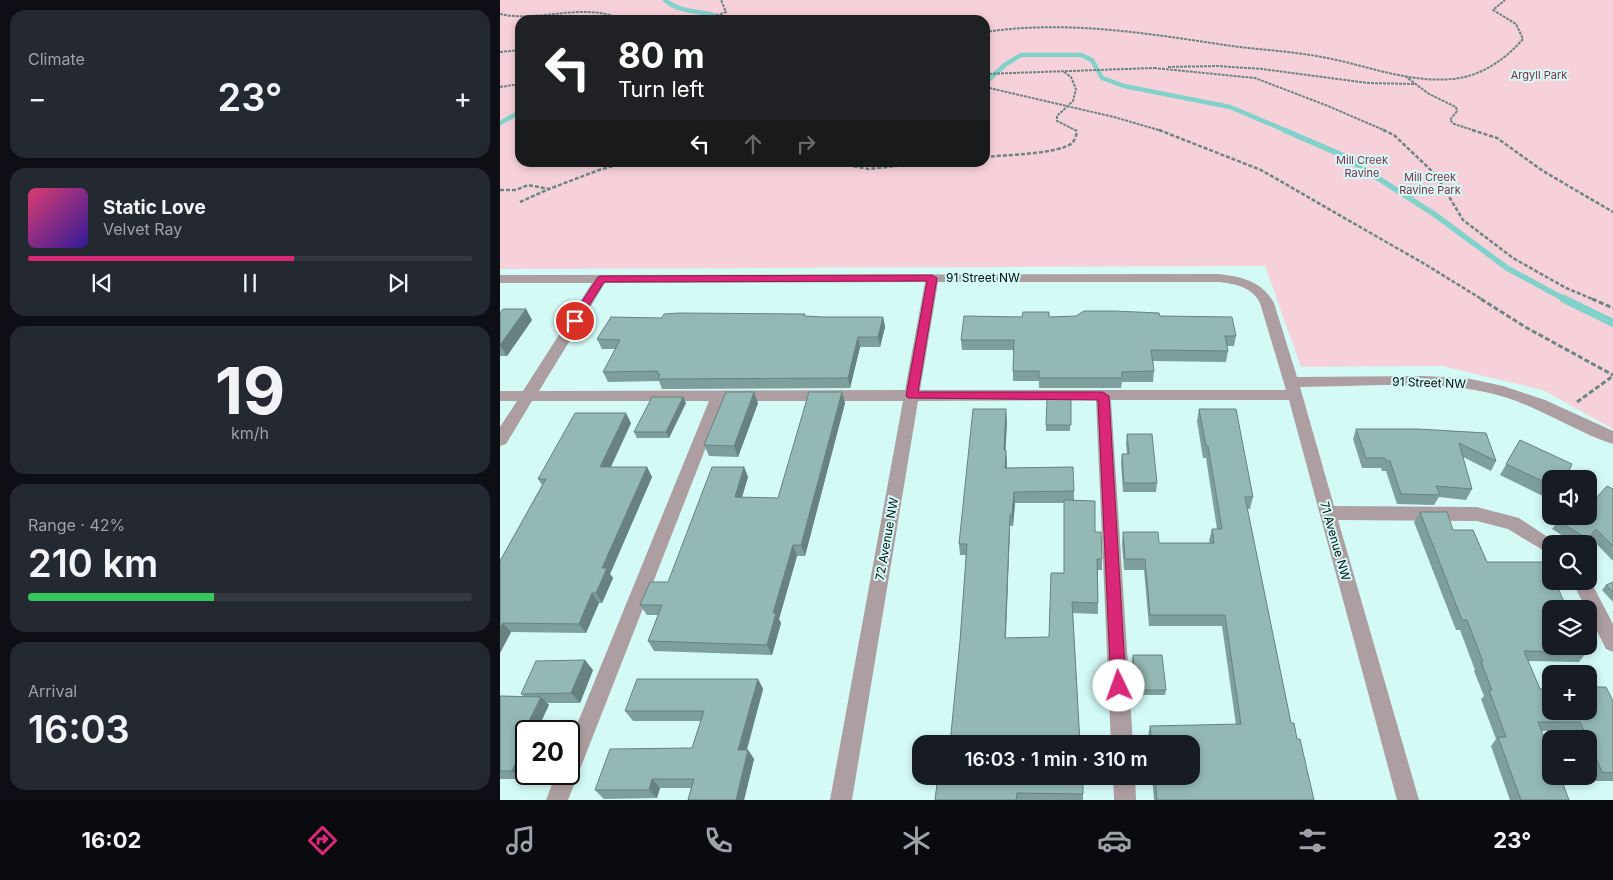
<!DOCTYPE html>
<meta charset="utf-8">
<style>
body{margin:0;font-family:Inter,sans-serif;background:#242831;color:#f1f3f6;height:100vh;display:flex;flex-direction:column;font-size:19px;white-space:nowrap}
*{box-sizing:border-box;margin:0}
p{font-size:16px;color:#9ea1a6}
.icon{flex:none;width:28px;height:28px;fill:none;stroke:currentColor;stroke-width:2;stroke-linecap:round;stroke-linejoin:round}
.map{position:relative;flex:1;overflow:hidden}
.side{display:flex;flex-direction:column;gap:10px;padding:10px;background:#0d0f14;width:500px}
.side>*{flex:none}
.guide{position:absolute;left:15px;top:15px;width:475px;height:152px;border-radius:15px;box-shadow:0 2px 8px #0003;background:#202124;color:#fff;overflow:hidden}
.controls{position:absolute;left:1042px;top:470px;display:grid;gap:10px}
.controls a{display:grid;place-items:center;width:55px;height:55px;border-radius:10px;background:#171b24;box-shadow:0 2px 8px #0003;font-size:25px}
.speed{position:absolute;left:15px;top:720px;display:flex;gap:10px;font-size:25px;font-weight:700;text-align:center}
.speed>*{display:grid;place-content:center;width:65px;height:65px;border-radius:50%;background:#171b24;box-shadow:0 2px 8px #0003;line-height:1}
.speed .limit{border:2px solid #111;border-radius:8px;background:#fff;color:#111}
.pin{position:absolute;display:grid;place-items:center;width:42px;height:42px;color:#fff;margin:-21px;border:2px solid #fff;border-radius:50%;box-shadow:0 1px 5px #0007}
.me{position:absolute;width:55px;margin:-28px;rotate:357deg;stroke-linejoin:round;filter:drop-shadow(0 0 4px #0008)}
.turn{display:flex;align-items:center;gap:18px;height:105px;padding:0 20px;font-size:22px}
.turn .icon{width:65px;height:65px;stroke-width:2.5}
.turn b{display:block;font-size:35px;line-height:42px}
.lanes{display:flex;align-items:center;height:48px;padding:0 20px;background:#0003;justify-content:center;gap:25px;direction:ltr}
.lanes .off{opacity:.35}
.big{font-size:38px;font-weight:600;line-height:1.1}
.side .card{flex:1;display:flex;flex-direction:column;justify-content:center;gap:8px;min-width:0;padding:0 18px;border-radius:15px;background:#242831}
.side .dial{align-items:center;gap:0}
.dial b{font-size:65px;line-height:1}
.song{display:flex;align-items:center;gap:15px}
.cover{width:60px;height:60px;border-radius:8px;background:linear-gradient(135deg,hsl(340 70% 55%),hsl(250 70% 35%))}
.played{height:5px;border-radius:2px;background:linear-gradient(90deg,#db2777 60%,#363941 60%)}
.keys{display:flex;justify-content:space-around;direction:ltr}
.heat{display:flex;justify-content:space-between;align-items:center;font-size:28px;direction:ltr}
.charge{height:8px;border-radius:4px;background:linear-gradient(90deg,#34c759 42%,#363941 0)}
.trip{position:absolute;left:412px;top:735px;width:288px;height:50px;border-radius:15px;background:#171b24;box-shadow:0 2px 8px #0003;font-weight:600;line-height:50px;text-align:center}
.menu{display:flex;height:80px;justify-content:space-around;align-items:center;background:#090b0e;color:#9ea1a6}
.menu .icon{width:35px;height:35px}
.menu .active{color:#db2777}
.menu b{font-size:22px;color:#f1f3f6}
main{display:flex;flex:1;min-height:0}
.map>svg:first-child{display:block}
</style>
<main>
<section class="side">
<div class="card"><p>Climate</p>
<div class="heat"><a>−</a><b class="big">23°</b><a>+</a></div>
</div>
<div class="card">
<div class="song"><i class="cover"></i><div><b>Static Love</b><p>Velvet Ray</p></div></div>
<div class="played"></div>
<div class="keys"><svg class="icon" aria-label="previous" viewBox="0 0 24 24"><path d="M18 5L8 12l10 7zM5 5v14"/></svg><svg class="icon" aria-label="pause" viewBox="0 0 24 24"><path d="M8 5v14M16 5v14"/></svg><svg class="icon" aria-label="next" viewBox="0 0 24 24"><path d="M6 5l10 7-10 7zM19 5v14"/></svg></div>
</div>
<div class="card dial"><b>19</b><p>km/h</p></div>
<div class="card"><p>Range · 42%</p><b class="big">210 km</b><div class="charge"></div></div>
<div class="card"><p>Arrival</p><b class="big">16:03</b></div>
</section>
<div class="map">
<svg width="1113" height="800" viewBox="0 0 1113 800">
<rect width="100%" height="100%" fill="#d3faf5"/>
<path fill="#f7d1da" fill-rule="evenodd" d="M0,0h1113v429l-70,-39 -101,-24 -141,1 -36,-101 -765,3zM20,20h465v142h-465z"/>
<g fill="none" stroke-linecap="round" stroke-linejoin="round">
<g stroke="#80d2ca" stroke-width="4.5">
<path d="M165,0c17,15 41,9 61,20"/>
<polyline points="485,83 506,64 521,55 581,55 592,60 602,78 624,86 730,107 787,131"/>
<polyline points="0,123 20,112"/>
</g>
<polyline stroke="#80d2ca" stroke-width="5.5" points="784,130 842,155 934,214 1007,268 1066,300"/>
<polyline stroke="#80d2ca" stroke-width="8" points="1064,299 1113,323"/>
<g stroke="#6c8683" stroke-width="2" stroke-dasharray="3 1" stroke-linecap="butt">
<path d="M0,14c40,9 85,-13 123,6"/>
<polyline points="205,20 226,12 221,0"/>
<path d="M485,32c81,-12 160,1 240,13 34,5 68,6 102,13 41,8 82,25 126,21 28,-3 52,-19 70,-40l-7,-15 -23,-14 12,-10"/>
<polyline points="0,52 20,50"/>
<polyline points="668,67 718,66 762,69 868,83 914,84"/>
<polyline points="654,68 755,78 828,106 886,131"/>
<polyline points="564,72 571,77 576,89 573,101 557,116 557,121 577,131"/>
<polyline points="485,74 654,68"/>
<polyline points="905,76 929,94 956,107 957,111 950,120 954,124 976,131"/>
<polyline points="19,84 20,78"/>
<polyline points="0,87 20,84"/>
<polyline points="485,87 614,117 662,131"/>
</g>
<g stroke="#6c8683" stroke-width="2.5" stroke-dasharray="4 2" stroke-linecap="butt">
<polyline points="659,130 761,170 928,266 983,300"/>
<polyline points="883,130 894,135 936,175 963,220 1013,258 1066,288 1095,300"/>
<polyline points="972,130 997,138 1043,171 1113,212"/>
<path d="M485,157c18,-2 75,-3 87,-14 3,-3 4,-7 5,-11l-1,-2"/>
<polyline points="330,162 369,169 432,162"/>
<polyline points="0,190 16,190 28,185 49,189 99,170 127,162"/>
<polyline points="20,202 49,189"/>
</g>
<g stroke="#6c8683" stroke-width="3" stroke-dasharray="5 2.5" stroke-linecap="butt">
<polyline points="981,299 1027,328 1113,375"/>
<polyline points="1092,299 1113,308"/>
<polyline points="1077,402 1113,376"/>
</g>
<g fill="#ad9ea1" fill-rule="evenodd">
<path d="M719,274c23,3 43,7 55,29l23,74 126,-1 43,2 37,8 42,14 68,31v13c-38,-12 -73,-37 -112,-48 -58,-17 -140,-9 -201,-9l34,119 143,1 42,11 39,26h-7v11l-43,-26 -31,-8 -139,-1 81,280h-22l-108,-400h-178l22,344h-22l-15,-344 -178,1 -66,399h-22l73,-399h-179l-156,399h-22l10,-26h13v-30l140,-343h-177l-26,43 -6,2v-19l17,-26h-17v-10h23l69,-108h-92v-8zM425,282l-20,108 -366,1 66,-108zM438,282h281c17,2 33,5 41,21l26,87h-366z"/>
<polygon points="1089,578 1113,624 1113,652 1106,649 1089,615 1089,609 1086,609 1072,581 1089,581"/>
<polygon points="613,776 635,776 636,800 614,800"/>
</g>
</g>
<g fill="#7f9f9c" fill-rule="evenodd">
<polygon points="26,309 32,320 7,356 0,356 0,313"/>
<polygon points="305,314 305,316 323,317 383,317 385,327 380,347 360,347 350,388 162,389 159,381 108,382 103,372 115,349 102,349 97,339 162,318"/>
<polygon points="660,316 736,336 734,346 727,346 728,351 726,362 653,361 654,371 653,382 622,382 621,388 539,388 539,381 513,381 513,371 514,350 462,350 461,340 549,317"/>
<polygon points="571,396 570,431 546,431 546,425"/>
<polygon points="186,403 169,438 137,438 134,432"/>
<polygon points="258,403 238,457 209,456 204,445"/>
<polygon points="345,403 305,556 297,556 279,619 281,623 272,655 154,651 148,641 158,615 147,615 140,605 168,582 244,467 248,477 242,497 278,498"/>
<polygon points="699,409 753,497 750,509 747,509 791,723 797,739 814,800 654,800 652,776 691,776 691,744 649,744 648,736 650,726 736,725 722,626 649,626 644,570 624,570 622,544 623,532 659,543 710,543 709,541 712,529 717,529 706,458 703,458 697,421"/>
<path d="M507,421l-2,29 2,12v6l67,23v9l21,32 7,27v11h-4v44l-25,-1 7,131 -120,-103 6,-86h-6l-1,-11zM515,503h49v70l-15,64 -43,1 4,-112h3z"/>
<polygon points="131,423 111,467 147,467 152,477 110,574 113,578 102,603 99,603 86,633 11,632 0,653 0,561 42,485 38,479"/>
<polygon points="856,429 986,433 996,461 991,471 963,457 972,489 966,500 939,497 934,505 897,504 886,471 882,471 881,468 862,468 853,439"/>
<polygon points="627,434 657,483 656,492 623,492 621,463 622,454 627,454 626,444"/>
<polygon points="1020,440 1051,479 1051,500 1000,475"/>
<polygon points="1113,489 1113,561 1090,537 1085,544 1076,544 1052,529 1058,521 1089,516"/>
<polygon points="920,512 953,530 987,562 1087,652 1079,662 1028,661 1040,689 1113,701 1113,781 1092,781 1089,772 1089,739 1075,739 1071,731 1041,731 1069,800 1010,800 991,746 996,739 981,699 984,696 974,671 975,670 960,630 956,630 914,522"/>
<polygon points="1113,582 1113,602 1102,590 1106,585"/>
<polygon points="633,655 666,690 665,695 634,695 632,660"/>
<polygon points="93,670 80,703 47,703 49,705 26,731 21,779 0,779 0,696 23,696 21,694"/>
<polygon points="258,679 263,689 247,750 248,750 254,759 244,800 188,800 191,788 160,788 157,798 104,799 95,790 192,748 201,721 133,721 125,711"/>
<polygon points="438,776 583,794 583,800 435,800"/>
</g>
<g fill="#68827f">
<polygon points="26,309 32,320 7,356 0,345"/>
<polygon points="383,317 385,327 380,347 378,337"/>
<polygon points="358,337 360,347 350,388 348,378"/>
<polygon points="254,392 258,403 238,457 234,446"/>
<polygon points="342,392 345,403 305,556 301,545"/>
<polygon points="183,397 186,403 169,438 166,432"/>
<polygon points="506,409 507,421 505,461 504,450"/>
<polygon points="126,413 131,423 106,477 100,467"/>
<polygon points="506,450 507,462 506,480 505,468"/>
<polygon points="147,467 152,477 110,574 113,578 102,603 96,593 102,568"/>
<polygon points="244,467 248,477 239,507 235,497"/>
<polygon points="514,492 515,503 513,526 512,515"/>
<polygon points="510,515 510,526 505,649 505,638"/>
<polygon points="293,545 297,556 279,619 281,623 272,655 267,645 273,613"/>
<polygon points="92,593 99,603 86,633 79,624"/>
<polygon points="3,623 11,632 0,653 0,628"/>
<polygon points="85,660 93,670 80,703 71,693"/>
<polygon points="258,679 263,689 244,759 238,750"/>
<polygon points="41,697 49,705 37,731 26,731 26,735 23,733"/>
<polygon points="26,740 26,768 21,779 12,771"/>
<polygon points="248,750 254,759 244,800 236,800"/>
<polygon points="152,779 160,788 157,798 149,790"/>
</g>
<g fill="#94b9b5" stroke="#68827f">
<polygon points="3,309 26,309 0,345 0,313"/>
<polygon points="584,311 614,311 659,313 660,316 732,317 736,336 725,336 728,351 651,350 654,371 622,372 622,378 539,378 539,371 513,371 514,340 461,340 464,316 522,317 523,312 549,312 549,317 576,316"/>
<polygon points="179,313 305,314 304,316 323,317 383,317 378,337 358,337 348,378 158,379 160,374 157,374 158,371 103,372 120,340 97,339 111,317 162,318 164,314"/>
<polygon points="226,392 254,392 234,446 204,445"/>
<polygon points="309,392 342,392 301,545 293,545 273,613 276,613 267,645 148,641 162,605 140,605 150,582 168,582 212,467 244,467 235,497 278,498"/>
<polygon points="571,396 571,425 546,425 547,397"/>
<polygon points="152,397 183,397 166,432 134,432"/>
<polygon points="473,409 506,409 504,450 506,450 505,468 573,467 574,491 514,492 512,515 510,515 505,638 549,637 551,573 564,573 564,500 595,501 595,532 601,532 602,559 597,559 598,603 572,602 580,744 450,744 460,641 467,544 459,544"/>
<polygon points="699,409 736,409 753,497 745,497 791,723 794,723 797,739 800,739 814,800 657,800 655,776 691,776 691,744 652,744 650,726 741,724 725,615 650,615 645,559 625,559 623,532 658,532 659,543 714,543 712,529 722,529 708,446 706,446"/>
<polygon points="75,413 126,413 100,467 147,467 102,568 107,568 96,593 92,593 79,624 3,623 0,628 0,561 46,479 38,479"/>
<polygon points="856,429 918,429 986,433 996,461 959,443 972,489 936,486 940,495 901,494 890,461 886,461 885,458 866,458"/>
<polygon points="627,434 652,434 657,483 624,483 622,454 629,454"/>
<polygon points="1020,440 1072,464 1065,479 1051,479 1051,485 1006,464"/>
<polygon points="1107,486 1113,489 1113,546 1096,529 1088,539 1058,521 1062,516 1089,516 1089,506"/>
<polygon points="920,512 947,512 953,530 973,530 987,562 1046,562 1051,574 1051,581 1055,581 1067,609 1051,609 1051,646 1085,646 1087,652 1024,651 1040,689 1051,688 1051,711 1089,711 1089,687 1106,687 1113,701 1113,773 1102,772 1089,741 1089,739 1088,739 1080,722 1038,722 1051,755 1051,776 1060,776 1069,800 1021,800 998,737 1006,737 989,690 992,690 981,662 983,662 967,620 962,620"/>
<polygon points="1113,582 1113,592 1106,585"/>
<polygon points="633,655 662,655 666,690 635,690"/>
<polygon points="85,660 71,693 21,694 36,661"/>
<polygon points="137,679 258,679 238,750 248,750 236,800 188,800 194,779 152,779 149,790 95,790 110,749 192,748 204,711 125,711"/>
<polygon points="0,696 41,697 23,733 26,733 26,740 12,771 0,771"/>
<polygon points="438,776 583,776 583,794 517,793 516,800 435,800"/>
</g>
<polygon fill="#db2777" stroke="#8e194d" points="432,275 437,278 418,392 603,392 609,396 626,686 624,691 619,693 613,691 611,686 598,400 408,398 406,396 427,281 104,282 78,323 75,324 69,321 98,277 101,276"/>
<g text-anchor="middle" stroke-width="4" stroke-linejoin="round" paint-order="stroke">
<g font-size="11" fill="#7d2f49" stroke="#d3faf5">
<text x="1039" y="79">Argyll Park</text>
<text x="862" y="164">Mill Creek<tspan x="862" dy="13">Ravine</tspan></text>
<text x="930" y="181">Mill Creek<tspan x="930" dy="13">Ravine Park</tspan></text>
</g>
<g font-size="12" fill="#020e0d" stroke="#d3faf5">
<text x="483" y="282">91 Street NW</text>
<text transform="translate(929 383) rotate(2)" y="4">91 Street NW</text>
<text transform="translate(387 539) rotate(-80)" y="4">72 Avenue NW</text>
<text transform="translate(835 541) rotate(74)" y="4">71 Avenue NW</text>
</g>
</g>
</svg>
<div class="controls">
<a><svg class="icon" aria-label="sound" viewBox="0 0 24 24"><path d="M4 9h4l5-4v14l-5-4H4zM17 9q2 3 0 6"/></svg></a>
<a><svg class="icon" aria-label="search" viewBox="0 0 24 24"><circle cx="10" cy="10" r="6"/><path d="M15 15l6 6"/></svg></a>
<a><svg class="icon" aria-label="layers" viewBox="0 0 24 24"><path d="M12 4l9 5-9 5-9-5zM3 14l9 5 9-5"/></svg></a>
<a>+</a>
<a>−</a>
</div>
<div class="speed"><div class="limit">20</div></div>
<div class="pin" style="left:75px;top:321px;background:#d93025"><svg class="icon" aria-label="arrive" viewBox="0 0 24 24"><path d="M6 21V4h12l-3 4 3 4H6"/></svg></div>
<svg class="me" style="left:619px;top:686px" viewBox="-20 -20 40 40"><circle r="19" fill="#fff"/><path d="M0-13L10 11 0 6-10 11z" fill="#db2777"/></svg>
<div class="trip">16:03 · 1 min · 310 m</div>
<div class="guide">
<div class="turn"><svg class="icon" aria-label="left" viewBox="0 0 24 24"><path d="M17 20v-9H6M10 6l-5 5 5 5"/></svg><div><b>80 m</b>Turn left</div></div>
<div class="lanes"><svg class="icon" aria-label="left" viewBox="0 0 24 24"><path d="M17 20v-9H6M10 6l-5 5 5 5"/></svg><svg class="icon off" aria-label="ahead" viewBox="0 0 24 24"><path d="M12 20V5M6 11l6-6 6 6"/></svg><svg class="icon off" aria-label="right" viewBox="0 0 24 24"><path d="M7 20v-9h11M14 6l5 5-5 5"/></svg></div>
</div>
</div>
</main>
<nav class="menu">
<b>16:02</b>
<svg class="icon active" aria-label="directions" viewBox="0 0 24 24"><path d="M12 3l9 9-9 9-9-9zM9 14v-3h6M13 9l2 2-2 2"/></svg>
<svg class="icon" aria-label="music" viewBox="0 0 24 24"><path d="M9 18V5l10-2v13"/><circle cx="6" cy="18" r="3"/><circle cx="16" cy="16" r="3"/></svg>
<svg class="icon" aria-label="phone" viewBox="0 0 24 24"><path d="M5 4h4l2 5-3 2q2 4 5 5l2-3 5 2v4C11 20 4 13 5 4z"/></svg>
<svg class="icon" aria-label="climate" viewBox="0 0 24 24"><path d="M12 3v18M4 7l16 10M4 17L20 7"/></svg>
<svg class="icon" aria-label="car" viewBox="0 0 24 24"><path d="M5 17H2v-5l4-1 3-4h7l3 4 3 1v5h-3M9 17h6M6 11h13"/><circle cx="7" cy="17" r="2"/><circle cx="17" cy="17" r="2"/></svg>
<svg class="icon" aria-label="filters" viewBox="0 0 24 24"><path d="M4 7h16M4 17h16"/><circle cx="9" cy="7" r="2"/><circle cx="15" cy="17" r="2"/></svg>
<b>23°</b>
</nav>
